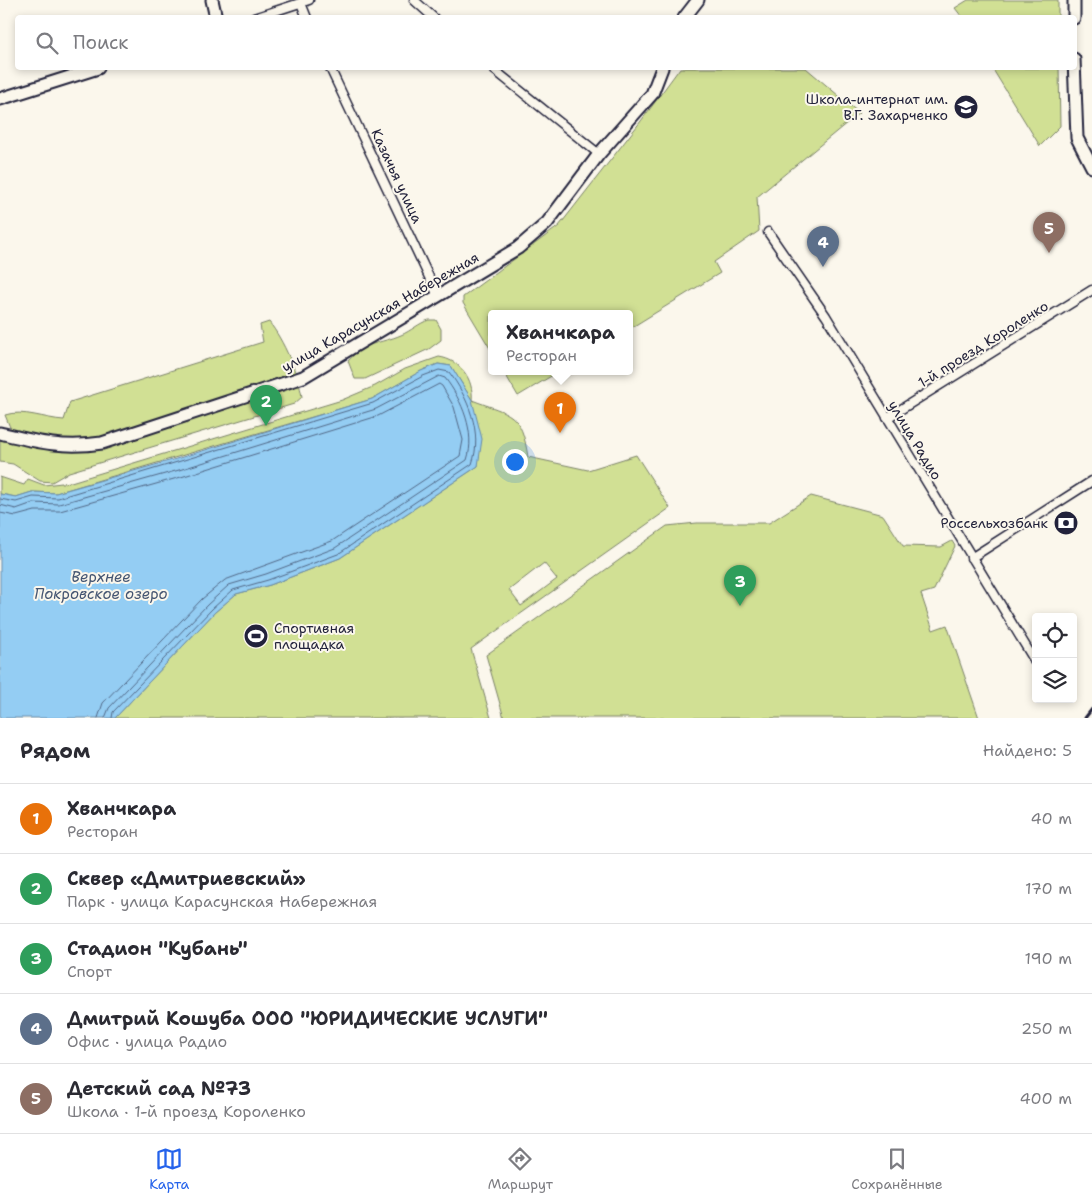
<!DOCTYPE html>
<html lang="ru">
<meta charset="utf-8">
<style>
:root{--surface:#fff;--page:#f7f7f7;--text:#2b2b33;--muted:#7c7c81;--line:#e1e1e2;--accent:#2563eb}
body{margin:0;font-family:"Shantell Sans",sans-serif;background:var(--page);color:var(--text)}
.controls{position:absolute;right:15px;bottom:15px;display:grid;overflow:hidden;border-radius:5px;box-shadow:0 2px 8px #0003}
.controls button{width:45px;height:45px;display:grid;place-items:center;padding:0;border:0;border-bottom:1px solid var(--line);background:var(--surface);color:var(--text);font:25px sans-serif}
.you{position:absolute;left:514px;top:461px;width:18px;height:18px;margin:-12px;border:4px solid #fff;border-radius:50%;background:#1a73e8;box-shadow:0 0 0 8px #1a73e833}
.badge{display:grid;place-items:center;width:32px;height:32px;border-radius:50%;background:var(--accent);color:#fff;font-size:16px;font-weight:700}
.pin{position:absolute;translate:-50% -41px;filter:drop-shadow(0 1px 2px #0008)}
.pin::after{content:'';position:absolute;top:26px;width:18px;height:15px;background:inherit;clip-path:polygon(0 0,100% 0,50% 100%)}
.popup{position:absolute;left:488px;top:310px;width:145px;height:65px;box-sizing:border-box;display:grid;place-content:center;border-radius:5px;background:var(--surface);filter:drop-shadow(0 1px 4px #0005);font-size:16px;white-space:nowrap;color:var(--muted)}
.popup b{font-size:19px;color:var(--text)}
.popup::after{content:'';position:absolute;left:50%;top:100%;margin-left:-10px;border:10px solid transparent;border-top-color:var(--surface)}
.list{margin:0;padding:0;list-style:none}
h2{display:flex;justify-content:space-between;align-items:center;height:65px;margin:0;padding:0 20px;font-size:21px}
h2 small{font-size:16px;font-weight:400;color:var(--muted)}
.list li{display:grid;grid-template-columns:32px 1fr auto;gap:15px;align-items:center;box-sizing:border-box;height:70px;padding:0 20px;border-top:1px solid var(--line)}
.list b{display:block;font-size:19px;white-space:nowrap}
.list p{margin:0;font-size:16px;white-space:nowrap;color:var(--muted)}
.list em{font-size:16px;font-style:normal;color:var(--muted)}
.icon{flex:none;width:28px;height:28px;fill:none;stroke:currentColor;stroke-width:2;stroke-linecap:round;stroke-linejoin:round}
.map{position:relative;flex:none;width:1092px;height:718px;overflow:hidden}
.search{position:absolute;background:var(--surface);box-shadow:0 2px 8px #0003;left:15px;right:15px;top:15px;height:55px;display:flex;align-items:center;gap:12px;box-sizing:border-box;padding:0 18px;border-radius:5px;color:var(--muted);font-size:19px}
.sheet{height:415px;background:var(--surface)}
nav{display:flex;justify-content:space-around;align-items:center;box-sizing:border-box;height:70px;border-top:1px solid var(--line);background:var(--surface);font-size:14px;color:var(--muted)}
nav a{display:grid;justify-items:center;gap:2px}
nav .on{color:var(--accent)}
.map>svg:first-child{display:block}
.green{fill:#d1e094;stroke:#7a8168;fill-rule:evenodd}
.water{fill:#94cdf3;stroke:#6689a9}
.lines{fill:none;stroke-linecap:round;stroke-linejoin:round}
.shore{stroke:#506685;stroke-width:1}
.street-casing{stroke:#22223b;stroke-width:11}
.secondary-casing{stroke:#22223b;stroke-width:15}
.street{stroke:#fbf7ec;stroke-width:8}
.secondary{stroke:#fbf7ec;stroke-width:11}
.rail{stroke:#22223b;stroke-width:3}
.labels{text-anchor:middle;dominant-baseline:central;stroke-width:4;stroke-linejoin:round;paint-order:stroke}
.poi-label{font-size:14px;fill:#22223b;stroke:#fbf7ec;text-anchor:end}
.street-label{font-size:14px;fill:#22223b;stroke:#fbf7ec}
.water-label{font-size:15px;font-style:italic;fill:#445572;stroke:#fbf7ec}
</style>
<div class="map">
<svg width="1092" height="718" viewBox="0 0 1092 718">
<rect width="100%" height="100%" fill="#fbf7ec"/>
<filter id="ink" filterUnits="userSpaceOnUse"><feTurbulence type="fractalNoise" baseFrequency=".02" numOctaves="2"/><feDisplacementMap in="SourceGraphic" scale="10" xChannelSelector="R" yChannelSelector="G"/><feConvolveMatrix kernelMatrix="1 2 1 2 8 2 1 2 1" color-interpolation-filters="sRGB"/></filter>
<g filter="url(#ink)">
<g class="green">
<polygon points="968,0 1058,0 1058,17 962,17 955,8"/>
<polygon points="680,68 806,68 859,113 757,197 759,231 714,262 720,273 629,329 629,314 491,314 491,350 463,303 463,297 559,226 641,121"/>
<polygon points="992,68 1059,68 1060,126 1040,146"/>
<path d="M 429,320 L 436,320 L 441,329 L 441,340 L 429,349 L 365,379 L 355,379 L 348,361 C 365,341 380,344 401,335 C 411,331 419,323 429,320 Z"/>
<path d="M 269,322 C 283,339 299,376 302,397 L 294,404 L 69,472 L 52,482 L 40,481 L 13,464 L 0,462 L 0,440 L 16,442 L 5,415 C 23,409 45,419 64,420 L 70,402 L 263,342 L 260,325 Z"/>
<path d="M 439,357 C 460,360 474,379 472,400 C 511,415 521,411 528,457 L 588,470 L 636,455 L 670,508 L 471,649 L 491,718 L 115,718 L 215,612 L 236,594 L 270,585 L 340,558 L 478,466 L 472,400 L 451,366 L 438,364 L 421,371 L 372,399 L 329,412 L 56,493 L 32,492 L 16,497 L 0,494 L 0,477 L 24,485 L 28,479 L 44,485 L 71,482 L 342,400 L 375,386 L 405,369 ZM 544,563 L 557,579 L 521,606 L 509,590 Z"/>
<polygon points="504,372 558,372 518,396"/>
<polygon points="811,496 883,515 903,546 941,547 952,541 955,546 934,590 921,594 933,630 947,625 979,718 504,718 486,655 667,526 697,523 769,523"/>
</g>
<polygon class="water" points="438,364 451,366 472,400 482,439 478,466 340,558 270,585 236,594 215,612 115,718 0,718 0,494 16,497 32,492 56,493 176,459 372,399 421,371"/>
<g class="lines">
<g class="shore">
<path d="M 0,499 L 16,502 L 33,497 L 58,498 L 373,403 L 423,376 L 439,370 L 449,372 C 468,397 483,433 472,464 L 338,554 L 268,580 L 233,590 L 212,609 L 113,712 L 112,718"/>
<path d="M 0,505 L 16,509 L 33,503 L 59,504 L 179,470 L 376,409 L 439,376 L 445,378 C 462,400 476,433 467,460 L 335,548 L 266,574 L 229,585 L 207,605 L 109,708 L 105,718"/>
<polyline points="0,513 16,516 35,511 60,511 181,477 378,416 439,384 442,386 454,407 463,440 460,456 332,541 225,580 202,599 103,703 98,718"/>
</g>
<defs>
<g id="street">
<polyline points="414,0 434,18"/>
<polyline points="301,3 307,18"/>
<polyline points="254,18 309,0"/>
<polyline points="330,68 438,296"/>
<polyline points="492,68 599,154"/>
<polyline points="768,232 826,316 1036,663"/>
<polyline points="887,418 1092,290"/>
<polyline points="971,558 1092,481"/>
</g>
<g id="secondary">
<polyline points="212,0 216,18"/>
<polyline points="1074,0 1074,18"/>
<polyline points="684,18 698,0"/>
<polyline points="1074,59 1077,138 1092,167"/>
<polyline points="0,99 98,68"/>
<path d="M 0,433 C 37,442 63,449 102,443 L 303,377 L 518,248 L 547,223 L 599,154 L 652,94 L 662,68"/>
</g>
</defs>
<use href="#street" class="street-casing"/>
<use href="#secondary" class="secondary-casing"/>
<use href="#street" class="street"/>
<use href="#secondary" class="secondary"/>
<polyline class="rail" points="1085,718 1092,709"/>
</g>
</g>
<defs>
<symbol id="school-disc" viewBox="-11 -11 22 22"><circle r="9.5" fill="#22223b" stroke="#fbf7ec"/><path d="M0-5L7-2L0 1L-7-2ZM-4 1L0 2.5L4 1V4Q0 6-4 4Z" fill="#fff"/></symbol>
<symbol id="bank-disc" viewBox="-11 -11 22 22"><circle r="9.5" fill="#22223b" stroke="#fbf7ec"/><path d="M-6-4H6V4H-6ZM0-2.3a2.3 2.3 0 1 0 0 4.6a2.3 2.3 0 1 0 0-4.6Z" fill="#fff"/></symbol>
<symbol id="stadium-disc" viewBox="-11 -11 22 22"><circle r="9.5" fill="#22223b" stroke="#fbf7ec"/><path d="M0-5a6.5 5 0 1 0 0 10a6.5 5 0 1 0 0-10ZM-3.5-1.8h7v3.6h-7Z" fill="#fff"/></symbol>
</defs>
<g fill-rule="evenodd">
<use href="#school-disc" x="952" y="93" width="28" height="28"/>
<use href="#bank-disc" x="1052" y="509" width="28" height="28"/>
<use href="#stadium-disc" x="242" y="622" width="28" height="28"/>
</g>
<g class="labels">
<g class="poi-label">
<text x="948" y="99">Школа-интернат им.<tspan x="948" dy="16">В.Г. Захарченко</tspan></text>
<text x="1048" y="523">Россельхозбанк</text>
<text x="274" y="628" text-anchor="start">Спортивная<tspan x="274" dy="16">площадка</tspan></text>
</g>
<g class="street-label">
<text transform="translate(397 176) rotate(65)">Казачья улица</text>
<text transform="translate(380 312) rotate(-30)">улица Карасунская Набережная</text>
<text transform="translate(983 344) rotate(-32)">1-й проезд Короленко</text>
<text transform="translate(915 440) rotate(59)">улица Радио</text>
</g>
<g class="water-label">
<text x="101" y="577">Верхнее<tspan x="101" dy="17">Покровское озеро</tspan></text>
</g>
</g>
</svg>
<div class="controls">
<button><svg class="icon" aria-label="locate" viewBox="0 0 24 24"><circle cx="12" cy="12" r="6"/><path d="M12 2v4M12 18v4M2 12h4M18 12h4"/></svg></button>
<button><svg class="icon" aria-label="layers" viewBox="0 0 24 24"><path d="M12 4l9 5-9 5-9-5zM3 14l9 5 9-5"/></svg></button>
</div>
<div class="you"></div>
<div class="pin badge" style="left:560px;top:433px;background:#e8710a">1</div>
<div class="popup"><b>Хванчкара</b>Ресторан</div>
<div class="pin badge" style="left:266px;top:426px;background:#2e9e5b">2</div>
<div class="pin badge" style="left:740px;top:606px;background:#2e9e5b">3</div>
<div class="pin badge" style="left:823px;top:267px;background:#5c6f8a">4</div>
<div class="pin badge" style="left:1049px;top:253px;background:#8d6e63">5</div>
<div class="search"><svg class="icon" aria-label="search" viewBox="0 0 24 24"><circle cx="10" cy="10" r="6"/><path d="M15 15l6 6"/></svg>Поиск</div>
</div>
<section class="sheet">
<h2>Рядом<small>Найдено: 5</small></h2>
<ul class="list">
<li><span class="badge" style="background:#e8710a">1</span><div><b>Хванчкара</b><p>Ресторан</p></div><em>40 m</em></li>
<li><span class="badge" style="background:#2e9e5b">2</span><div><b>Сквер «Дмитриевский»</b><p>Парк · улица Карасунская Набережная</p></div><em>170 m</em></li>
<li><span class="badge" style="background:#2e9e5b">3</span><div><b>Стадион &quot;Кубань&quot;</b><p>Спорт</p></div><em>190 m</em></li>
<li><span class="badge" style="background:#5c6f8a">4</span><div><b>Дмитрий Кошуба ООО &quot;ЮРИДИЧЕСКИЕ УСЛУГИ&quot;</b><p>Офис · улица Радио</p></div><em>250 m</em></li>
<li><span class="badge" style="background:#8d6e63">5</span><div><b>Детский сад №73</b><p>Школа · 1-й проезд Короленко</p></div><em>400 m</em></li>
</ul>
</section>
<nav>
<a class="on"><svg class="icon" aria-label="map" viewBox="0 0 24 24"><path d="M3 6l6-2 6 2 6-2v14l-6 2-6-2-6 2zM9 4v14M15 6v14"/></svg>Карта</a>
<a><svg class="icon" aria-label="directions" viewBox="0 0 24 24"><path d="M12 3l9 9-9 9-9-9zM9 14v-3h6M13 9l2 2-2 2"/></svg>Маршрут</a>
<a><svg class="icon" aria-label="saved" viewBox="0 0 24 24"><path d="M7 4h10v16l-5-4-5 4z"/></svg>Сохранённые</a>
</nav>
